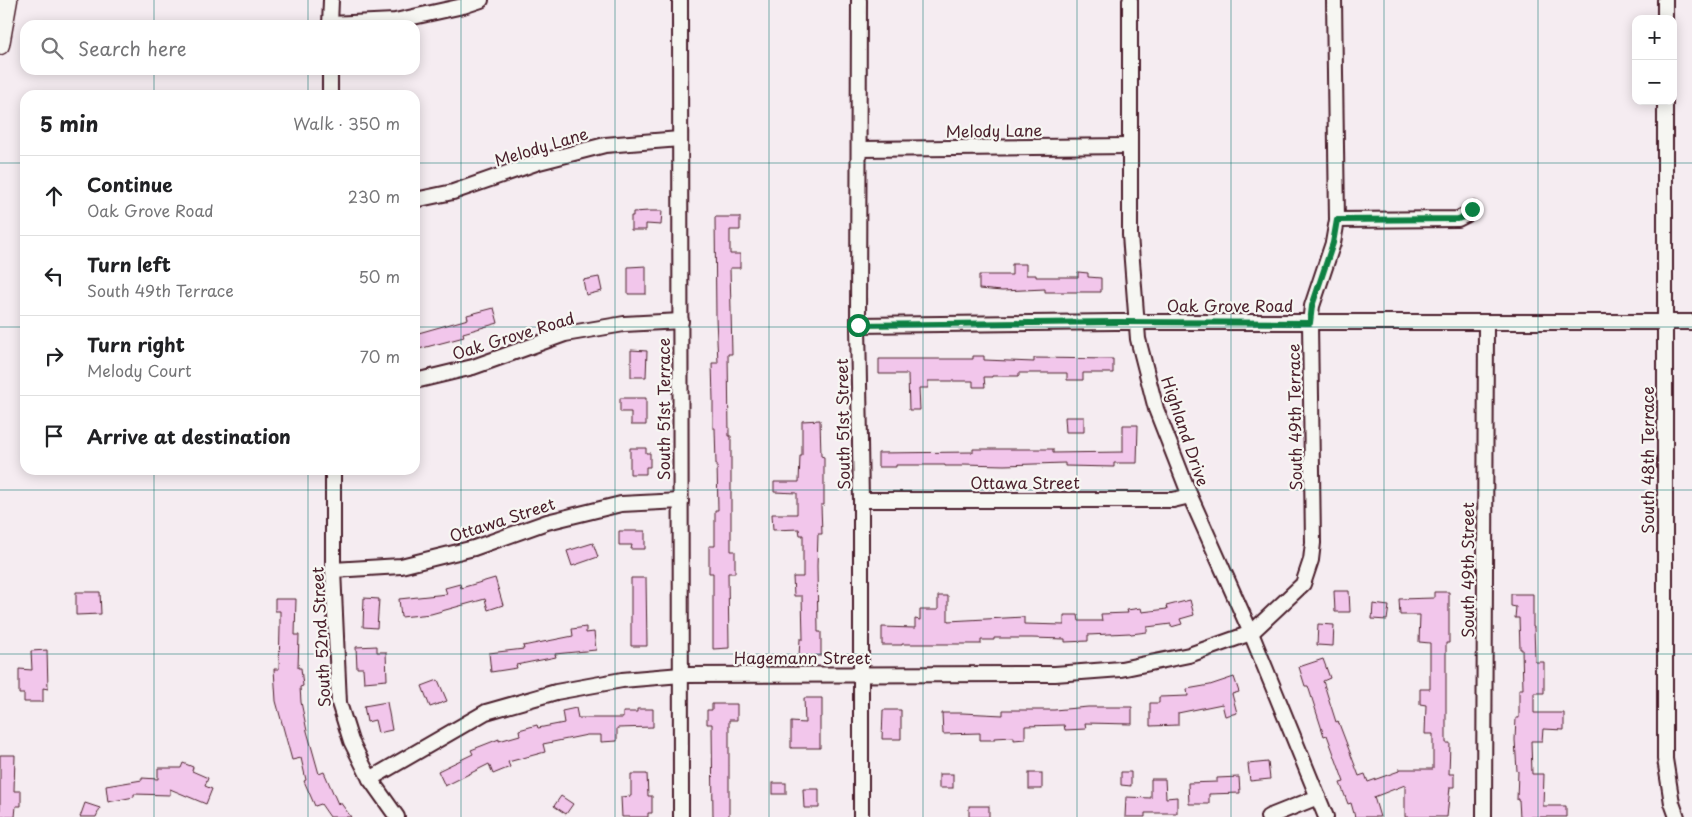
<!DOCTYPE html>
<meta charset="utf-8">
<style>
:root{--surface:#fff;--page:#f2f2f2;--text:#202124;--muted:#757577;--line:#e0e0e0}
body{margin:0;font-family:"Playpen Sans",sans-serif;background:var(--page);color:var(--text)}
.controls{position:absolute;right:15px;top:15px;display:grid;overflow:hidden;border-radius:10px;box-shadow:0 2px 12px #0003}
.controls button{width:45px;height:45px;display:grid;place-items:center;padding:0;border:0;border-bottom:1px solid var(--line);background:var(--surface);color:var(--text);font:25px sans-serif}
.stop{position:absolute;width:15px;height:15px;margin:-11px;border:4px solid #0b8043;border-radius:50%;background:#fff}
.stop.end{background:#0b8043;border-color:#fff;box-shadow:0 1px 5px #0008}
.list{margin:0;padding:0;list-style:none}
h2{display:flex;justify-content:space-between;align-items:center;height:65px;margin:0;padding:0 20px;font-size:21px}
h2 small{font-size:16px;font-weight:400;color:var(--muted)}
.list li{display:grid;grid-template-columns:32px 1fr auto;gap:15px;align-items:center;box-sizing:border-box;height:80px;padding:0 20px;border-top:1px solid var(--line)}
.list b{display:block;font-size:19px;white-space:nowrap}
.list p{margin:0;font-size:16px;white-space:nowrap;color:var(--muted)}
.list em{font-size:16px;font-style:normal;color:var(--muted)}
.icon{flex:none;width:28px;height:28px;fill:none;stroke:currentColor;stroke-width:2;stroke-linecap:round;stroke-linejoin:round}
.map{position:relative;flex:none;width:1692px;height:817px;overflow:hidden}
.search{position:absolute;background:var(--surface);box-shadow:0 2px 12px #0003;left:20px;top:20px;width:400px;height:55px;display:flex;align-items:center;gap:12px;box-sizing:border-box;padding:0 18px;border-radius:15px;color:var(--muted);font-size:19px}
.panel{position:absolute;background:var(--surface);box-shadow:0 2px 12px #0003;left:20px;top:90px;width:400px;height:385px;border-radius:15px}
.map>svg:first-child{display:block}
.building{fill:#f2c6eb;stroke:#4a1f2b}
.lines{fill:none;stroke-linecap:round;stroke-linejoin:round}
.minor-casing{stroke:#4a1f2b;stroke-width:18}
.tertiary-casing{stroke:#4a1f2b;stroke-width:21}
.minor{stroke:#f6f6f2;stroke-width:14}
.tertiary{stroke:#f6f6f2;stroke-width:18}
.route{stroke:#0b8043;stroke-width:6}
.grid{fill:none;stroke:#0f766e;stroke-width:1;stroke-opacity:0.55}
.labels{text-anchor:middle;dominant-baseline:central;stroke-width:4.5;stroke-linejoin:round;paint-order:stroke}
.street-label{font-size:16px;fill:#4a1f2b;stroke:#f6f6f2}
</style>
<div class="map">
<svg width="1692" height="817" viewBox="0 0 1692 817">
<rect width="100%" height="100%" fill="#f5ecf1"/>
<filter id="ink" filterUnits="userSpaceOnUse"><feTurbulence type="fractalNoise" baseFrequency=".02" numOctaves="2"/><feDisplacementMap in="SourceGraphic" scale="10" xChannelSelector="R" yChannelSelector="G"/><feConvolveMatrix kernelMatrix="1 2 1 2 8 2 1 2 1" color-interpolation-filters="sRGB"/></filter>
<g filter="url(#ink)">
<g class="building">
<polygon points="649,211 662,211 661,225 646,224 646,230 631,230 631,216 633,216 633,212"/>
<polygon points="715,217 740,217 740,230 730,230 730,254 740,254 740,268 730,268 732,354 728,354 729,436 731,436 731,551 735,551 735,573 728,573 729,648 713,649 713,573 709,573 709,546 715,546 715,510 718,510 717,464 716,464 715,428 713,428 713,400 712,363 718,363 716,318"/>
<polygon points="1012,264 1026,264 1026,275 1036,275 1036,277 1078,277 1078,272 1088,273 1088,277 1101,278 1101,292 1045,292 1045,289 1002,291 979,289 979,275 1012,275"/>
<polygon points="646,266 646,294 628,294 628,267"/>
<polygon points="599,277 602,291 586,295 583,280"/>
<polygon points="494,308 498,323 463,333 464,337 415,350 415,334 468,319 467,315"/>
<polygon points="631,350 647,351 646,377 631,377"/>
<polygon points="973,356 984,356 984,360 1034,362 1034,358 1113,359 1113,373 1083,373 1083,380 1067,380 1067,373 1019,373 1019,376 992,376 992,377 984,377 985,387 973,387 973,381 928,381 928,388 919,388 920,410 909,410 908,374 879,374 879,359 973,359"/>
<polygon points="620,398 646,398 646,425 631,425 631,412 620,412"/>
<polygon points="1065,417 1084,417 1084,432 1066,432"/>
<polygon points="820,420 821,456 824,457 824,505 821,505 822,534 818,534 817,566 818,632 821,632 821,656 799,656 800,639 803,639 802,596 794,596 793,577 803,577 803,535 800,535 799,529 773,530 772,514 797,514 797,493 774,492 774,482 799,482 800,456 802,456 802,421"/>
<polygon points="1123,425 1138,425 1137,463 1114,463 1114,467 1065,466 1065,463 1004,465 963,464 963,466 945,466 945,465 896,465 896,467 878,467 878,453 973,452 973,449 1053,449 1053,453 1123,452"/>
<polygon points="630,448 646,448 646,453 650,453 650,467 646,467 646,474 630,474"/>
<polygon points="619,531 645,531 645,549 631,549 632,545 619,545"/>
<polygon points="593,543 598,557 572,566 567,551"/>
<polygon points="495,578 503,605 488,610 485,599 431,614 401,617 399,599 447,594 445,588 460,584 461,588"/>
<polygon points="631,578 646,578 647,646 631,646"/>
<polygon points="1334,591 1349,591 1350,612 1335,612"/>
<polygon points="76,592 100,592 101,614 76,615"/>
<polygon points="1434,592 1449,592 1449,643 1446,643 1446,743 1450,743 1449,774 1454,774 1454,787 1450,787 1447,817 1405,817 1405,785 1374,797 1380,817 1355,817 1351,803 1348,804 1340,783 1344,782 1327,735 1324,736 1308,686 1305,686 1299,667 1323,659 1330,678 1323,681 1336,722 1338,721 1359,776 1365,774 1368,782 1399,771 1399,769 1433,769 1433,734 1425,734 1426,705 1420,704 1420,689 1430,689 1430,643 1419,642 1420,615 1400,615 1399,599 1434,598"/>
<polygon points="1511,594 1533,594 1533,627 1534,627 1535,658 1535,662 1544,662 1544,693 1534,693 1534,713 1564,713 1564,730 1543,729 1542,741 1531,741 1532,774 1544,774 1543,806 1566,806 1566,817 1520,817 1519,800 1517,800 1518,771 1517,771 1515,740 1516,718 1519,718 1519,689 1523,689 1522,649 1520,649 1519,618 1515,618 1516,607 1511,606"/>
<polygon points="938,596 948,596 948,621 1024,617 1024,624 1064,625 1064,615 1078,615 1079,621 1102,621 1101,614 1128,613 1127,610 1141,608 1142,612 1167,609 1166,606 1190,600 1194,615 1180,619 1182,624 1171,627 1171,624 1147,627 1147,632 1131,634 1130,633 1088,635 1088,641 1065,642 1065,639 1032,638 994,638 994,640 981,640 981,644 902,644 902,645 882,645 882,627 915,628 915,619 920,620 920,610 938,610"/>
<polygon points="364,598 379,599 377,628 363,627"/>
<polygon points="275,599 296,599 295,635 299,635 298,668 301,668 303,686 300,687 301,702 307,731 319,774 324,772 338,804 340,802 351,817 330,817 321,804 315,806 304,781 306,780 301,758 292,760 276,701 274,669 279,669 280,627 280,611 275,611"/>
<polygon points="1373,604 1389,606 1387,620 1372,619"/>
<polygon points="1318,624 1334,625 1333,646 1317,645"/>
<polygon points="586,627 586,633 594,632 596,650 555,654 556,657 516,665 517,668 491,672 489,653 524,649 523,646 573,636 572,629"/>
<polygon points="377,646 377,652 386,652 387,680 364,682 363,668 357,668 356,647"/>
<polygon points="47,650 48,689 43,688 43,702 24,702 24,694 19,694 19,669 32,670 31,651"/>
<polygon points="1234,677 1239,692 1232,694 1237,713 1225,716 1222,704 1178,713 1178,725 1150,726 1150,703 1159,703 1159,697 1188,696 1187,689 1210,685"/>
<polygon points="438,680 447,701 430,707 422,686"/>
<polygon points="804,698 822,698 822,717 820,717 820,748 791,748 791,722 805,723"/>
<polygon points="387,702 392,730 378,733 375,720 367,722 364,706"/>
<polygon points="712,704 737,704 737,720 729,720 729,817 713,817 712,724 707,724 707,710 712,710"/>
<polygon points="1088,707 1132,707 1132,724 1085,723 1086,729 1065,730 1064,725 1025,726 1025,739 1014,740 1014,737 994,738 994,740 980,740 980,733 943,734 942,713 962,713 1003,715 1003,710 1054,710"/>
<polygon points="576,708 578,718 623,718 623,712 637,712 637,709 653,709 653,727 617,728 617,741 601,742 601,735 587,735 543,744 545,752 508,762 510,767 493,774 489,764 445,786 438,771 473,754 471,750 499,739 499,741 520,735 519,730 537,725 538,728 564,723 562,711"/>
<polygon points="883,710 901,710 901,739 882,739"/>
<polygon points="0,755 15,755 14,791 21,791 21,806 16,806 15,817 0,817"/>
<polygon points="1268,762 1270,779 1250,781 1248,764"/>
<polygon points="183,763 193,767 192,771 208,778 205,786 212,789 206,804 170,789 170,795 134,794 134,797 108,802 106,786 142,780 142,778 158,779 158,768 181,768"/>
<polygon points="1121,772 1131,772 1131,786 1121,785"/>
<rect x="1029" y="773" width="13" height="16"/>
<polygon points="631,774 647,774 648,796 652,796 652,813 648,813 648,817 622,817 621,797 631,796"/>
<rect x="939" y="774" width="14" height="14"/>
<polygon points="1239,777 1240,793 1209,794 1209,804 1189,804 1188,783 1217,782 1217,778"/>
<polygon points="1151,779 1165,779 1166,798 1177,797 1177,813 1145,813 1145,817 1125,817 1126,797 1151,798"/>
<rect x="773" y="783" width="13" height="11"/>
<polygon points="803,789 819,789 819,808 804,808"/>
<polygon points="561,796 573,804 566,814 554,806"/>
<polygon points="85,803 100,808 96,817 80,817"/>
<rect x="969" y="806" width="20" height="11"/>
</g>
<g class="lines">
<defs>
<g id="minor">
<polyline points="680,0 681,817"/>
<polyline points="859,0 858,325 861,500 861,817"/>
<polyline points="1130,0 1130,235 1138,339 1156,409 1190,496 1251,633 1326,817"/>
<polyline points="1665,0 1665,19"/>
<polyline points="330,24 395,21 463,6 481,0"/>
<polyline points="330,25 331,0"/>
<polyline points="330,70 330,95"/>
<polyline points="1665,101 1665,759 1672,803 1677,817"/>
<polyline points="859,149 1130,146"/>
<polyline points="415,200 453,192 539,162 605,145 680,139"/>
<polyline points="1337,220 1458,219 1466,215 1472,209"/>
<polyline points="858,325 1115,322 1692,322"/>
<polyline points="415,381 473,367 565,334 624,324 681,321"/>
<polyline points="333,470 333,570 339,703 351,741 370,779 397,817"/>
<polyline points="861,500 1173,500 1190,496"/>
<polyline points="333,570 401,566 474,548 547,522 621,504 681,501"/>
<polyline points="370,779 486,712 556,692 622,680 681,675 1055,674 1121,669 1189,655 1251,633 1303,584 1311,560 1313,543 1310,323 1312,306 1333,243 1337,220 1334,0"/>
<polyline points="1268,817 1318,797"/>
<polyline points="1484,817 1486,323"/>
</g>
<polyline id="tertiary" points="0,45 8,0"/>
</defs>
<use href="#minor" class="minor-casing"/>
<use href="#tertiary" class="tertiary-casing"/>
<use href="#minor" class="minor"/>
<use href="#tertiary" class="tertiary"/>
</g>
</g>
<g class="lines" filter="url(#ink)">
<polyline class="route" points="858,325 1115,322 1310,323 1312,306 1333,243 1337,220 1458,219 1466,216 1472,209"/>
</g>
<path class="grid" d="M 154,0 L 154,25M 308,0 L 308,25M 461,0 L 461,817M 615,0 L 615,817M 769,0 L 769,817M 923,0 L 923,817M 1077,0 L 1077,817M 1231,0 L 1231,817M 1384,0 L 1384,817M 1538,0 L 1538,817M 154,70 L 154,95M 308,70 L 308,95M 0,163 L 25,163M 415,163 L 1692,163M 0,327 L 25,327M 415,327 L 1692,327M 154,470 L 154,817M 308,470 L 308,817M 0,490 L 1692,490M 0,654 L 1692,654"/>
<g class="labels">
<g class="street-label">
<text transform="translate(994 130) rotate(-1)">Melody Lane</text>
<text transform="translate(541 146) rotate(-17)">Melody Lane</text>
<text x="1230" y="305">Oak Grove Road</text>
<text transform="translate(513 335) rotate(-17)">Oak Grove Road</text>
<text transform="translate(663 409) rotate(-90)">South 51st Terrace</text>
<text transform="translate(1294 417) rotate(-91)">South 49th Terrace</text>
<text transform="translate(842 424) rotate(-91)">South 51st Street</text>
<text transform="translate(1186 431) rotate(71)">Highland Drive</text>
<text transform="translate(1647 460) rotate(-90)">South 48th Terrace</text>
<text x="1025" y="482">Ottawa Street</text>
<text transform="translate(502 519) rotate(-18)">Ottawa Street</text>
<text transform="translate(1467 570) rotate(-90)">South 49th Street</text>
<text transform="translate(320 637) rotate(-93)">South 52nd Street</text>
<text x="802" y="657">Hagemann Street</text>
</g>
</g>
</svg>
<div class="controls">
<button>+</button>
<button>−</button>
</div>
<div class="stop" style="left:858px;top:325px"></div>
<div class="stop end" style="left:1472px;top:209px"></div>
<div class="search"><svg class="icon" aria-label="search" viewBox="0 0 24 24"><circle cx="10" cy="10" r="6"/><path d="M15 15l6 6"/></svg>Search here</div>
<section class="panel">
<h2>5 min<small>Walk · 350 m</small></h2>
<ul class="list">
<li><svg class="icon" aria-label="ahead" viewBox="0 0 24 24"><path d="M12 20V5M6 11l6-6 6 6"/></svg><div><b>Continue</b><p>Oak Grove Road</p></div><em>230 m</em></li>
<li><svg class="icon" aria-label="left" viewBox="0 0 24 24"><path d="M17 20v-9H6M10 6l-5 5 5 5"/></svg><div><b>Turn left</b><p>South 49th Terrace</p></div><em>50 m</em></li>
<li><svg class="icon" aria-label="right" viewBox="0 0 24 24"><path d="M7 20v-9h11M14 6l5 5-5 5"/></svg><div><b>Turn right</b><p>Melody Court</p></div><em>70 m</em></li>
<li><svg class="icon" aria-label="arrive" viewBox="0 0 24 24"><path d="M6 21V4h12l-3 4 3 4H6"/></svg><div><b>Arrive at destination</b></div></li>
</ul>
</section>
</div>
